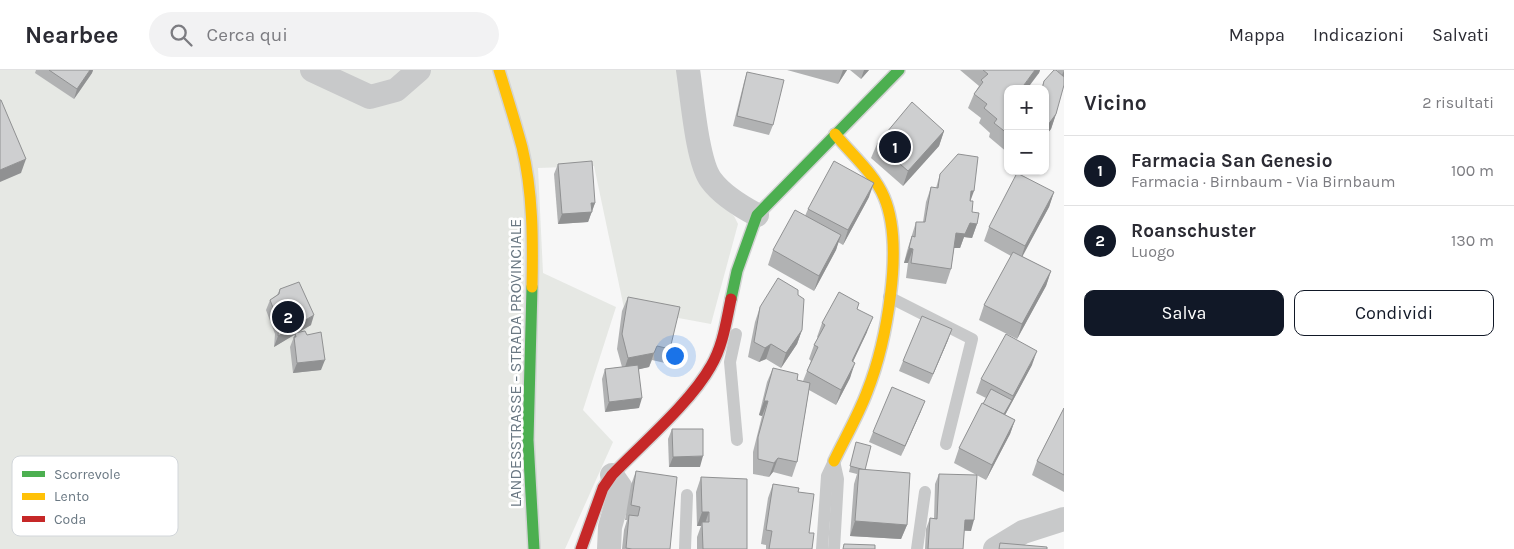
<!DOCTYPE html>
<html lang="it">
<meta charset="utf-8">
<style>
:root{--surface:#fff;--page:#f2f2f3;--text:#2b2b33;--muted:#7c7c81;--line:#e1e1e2;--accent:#111827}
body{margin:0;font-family:Karla,sans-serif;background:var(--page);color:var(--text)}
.controls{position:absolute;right:15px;top:15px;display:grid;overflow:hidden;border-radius:10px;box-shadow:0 1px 4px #0004}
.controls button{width:45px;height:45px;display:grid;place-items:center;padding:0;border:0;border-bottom:1px solid var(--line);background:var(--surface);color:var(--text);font:25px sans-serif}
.you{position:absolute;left:674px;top:285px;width:18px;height:18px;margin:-12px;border:4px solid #fff;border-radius:50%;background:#1a73e8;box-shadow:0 0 0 8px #1a73e833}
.badge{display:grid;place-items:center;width:32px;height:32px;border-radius:50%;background:var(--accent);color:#fff;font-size:16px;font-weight:700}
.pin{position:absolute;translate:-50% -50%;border:2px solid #fff;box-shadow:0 1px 5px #0006}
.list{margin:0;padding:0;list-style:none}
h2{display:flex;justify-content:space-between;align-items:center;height:65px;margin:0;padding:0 20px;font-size:21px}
h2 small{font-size:16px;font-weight:400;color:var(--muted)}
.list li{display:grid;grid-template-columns:32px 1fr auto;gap:15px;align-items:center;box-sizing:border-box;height:70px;padding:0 20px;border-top:1px solid var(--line)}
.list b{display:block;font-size:19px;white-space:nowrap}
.list p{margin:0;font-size:16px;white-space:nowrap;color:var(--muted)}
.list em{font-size:16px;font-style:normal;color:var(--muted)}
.actions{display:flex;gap:10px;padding:15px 20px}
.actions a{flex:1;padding:11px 0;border:1px solid var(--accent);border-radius:10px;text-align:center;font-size:18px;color:var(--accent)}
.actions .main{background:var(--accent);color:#fff}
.icon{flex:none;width:28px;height:28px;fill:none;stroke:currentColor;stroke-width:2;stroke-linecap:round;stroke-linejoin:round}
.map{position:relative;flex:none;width:1064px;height:479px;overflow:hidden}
header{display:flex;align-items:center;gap:30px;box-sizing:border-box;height:70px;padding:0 25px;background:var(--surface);border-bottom:1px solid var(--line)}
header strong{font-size:24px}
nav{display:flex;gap:28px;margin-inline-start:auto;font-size:18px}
.search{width:350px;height:45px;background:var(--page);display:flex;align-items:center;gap:12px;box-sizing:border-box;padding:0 18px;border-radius:28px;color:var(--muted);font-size:19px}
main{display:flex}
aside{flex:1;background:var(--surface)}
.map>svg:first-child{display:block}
.green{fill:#e6e8e4}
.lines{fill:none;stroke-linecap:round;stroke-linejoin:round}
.fast-casing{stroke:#d3d4d4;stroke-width:14}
.slow-casing{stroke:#d3d4d4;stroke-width:14}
.jam-casing{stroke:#d3d4d4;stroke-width:14}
.lane{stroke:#c8c9ca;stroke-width:12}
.street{stroke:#c8c9ca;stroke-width:24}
.fast{stroke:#4caf50;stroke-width:11}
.slow{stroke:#ffc107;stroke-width:11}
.jam{stroke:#c62828;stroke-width:11}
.wall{fill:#b1b2b3}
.shaded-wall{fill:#909192}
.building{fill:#cecfd0;stroke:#909192}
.labels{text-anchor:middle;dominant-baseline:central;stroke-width:5;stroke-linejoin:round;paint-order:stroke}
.street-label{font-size:16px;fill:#6a7883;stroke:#fff}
.key{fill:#fff;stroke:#d2d6da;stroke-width:1}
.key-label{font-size:14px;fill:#6a7883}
</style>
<header>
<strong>Nearbee</strong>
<div class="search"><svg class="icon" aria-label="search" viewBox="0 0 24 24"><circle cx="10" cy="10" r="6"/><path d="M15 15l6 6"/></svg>Cerca qui</div>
<nav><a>Mappa</a><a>Indicazioni</a><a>Salvati</a></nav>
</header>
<main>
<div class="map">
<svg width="1064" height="479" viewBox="0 0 1064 479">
<rect width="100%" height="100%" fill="#f7f7f7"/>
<polygon class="green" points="0,0 681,0 705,119 734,146 738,154 711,254 624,238 594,96 538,98 543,203 616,237 583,340 613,372 565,479 0,479"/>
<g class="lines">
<defs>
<g id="fast">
<polyline points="532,217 528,370 534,479"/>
<polyline points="731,229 737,201 757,145 899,0"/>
</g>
<g id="slow">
<path d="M 499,0 C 507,26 515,51 522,77 C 533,122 533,171 532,217"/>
<path d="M 834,391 C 845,368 858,346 867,322 C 886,274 905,176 884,127 C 874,103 851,84 835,64"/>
</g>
<path id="jam" d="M 581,479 L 603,418 L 612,405 C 642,374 691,332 711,296 C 723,276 726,252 731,229"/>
</defs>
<use href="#fast" class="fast-casing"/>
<use href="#slow" class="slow-casing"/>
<use href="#jam" class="jam-casing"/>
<g class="lane">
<polyline points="889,227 972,269 946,374"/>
<polyline points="736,264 730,292 737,370"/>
<polyline points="834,391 838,409 834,479"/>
<polyline points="685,479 687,425"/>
<polyline points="822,479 827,406 834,391"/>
<polyline points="917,479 925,422"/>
</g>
<g class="street">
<polyline points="312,0 370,27 396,20 419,0"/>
<path d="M 688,0 C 692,25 697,92 711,110 C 722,125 740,136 757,145"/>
<polyline points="609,479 610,457 621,418 612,405"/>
<polyline points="995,479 1023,462 1064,449"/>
</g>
<use href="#fast" class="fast"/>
<use href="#slow" class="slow"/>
<use href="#jam" class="jam"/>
</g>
<g class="wall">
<polygon points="36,0 93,0 92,3 74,29 35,3"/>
<polygon points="787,0 847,0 838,14"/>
<polygon points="850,0 869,0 861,9"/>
<polygon points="960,0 1040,0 1039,3 1008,19 1008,83 989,67 990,63 979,53 981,48 968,38 974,24 979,16"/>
<polygon points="1057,0 1064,0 1063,6 1056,44 1051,59 1045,66 1045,19 1041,19 1044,11 1058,2"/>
<polygon points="747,2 773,55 769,65 733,56 744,12"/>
<polygon points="944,61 939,76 903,116 871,88 877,74"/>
<polygon points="558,94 595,133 588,152 558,154 554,104"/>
<polygon points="940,104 970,131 972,142 977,154 972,168 964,167 960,178 954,178 951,199 946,214 906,208 908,193 904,193 907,181 916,152 923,152 926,132 931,117 936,118"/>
<polygon points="1054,122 1049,137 1022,186 1051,201 1046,216 1017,269 979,250 984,235 1011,186 984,171 989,157"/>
<polygon points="869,127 843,175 838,172 836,180 814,221 768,195 773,180 805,146 808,139"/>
<polygon points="280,219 311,255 297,263 321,300 293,303 290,277 295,264 274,277 275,264 266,240 270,230 277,225"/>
<polygon points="628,227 670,279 665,293 652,290 649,297 639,299 639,338 605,342 602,309 605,299 622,297 617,279 622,241"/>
<polygon points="760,237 802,260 797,274 781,298 766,289 759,292 748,287 755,252"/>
<polygon points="857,239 867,262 853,292 850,308 836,335 809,320 797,392 792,407 773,402 769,407 753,404 753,382 762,346 759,345 767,312 773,298 797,310 803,311 811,291 809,289 814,275 818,268 817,267 822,253"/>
<polygon points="948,270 929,314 899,301 903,291"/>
<polygon points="1032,295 1005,345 1015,350 1010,364 986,410 954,393 959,378 986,328 976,323 981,309"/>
<polygon points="1064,338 1064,422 1032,405 1037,391"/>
<polygon points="921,341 901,386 869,372 873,362"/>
<polygon points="672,359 700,397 669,397 668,369"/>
<polygon points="856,372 865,400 907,455 901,469 850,466 854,414 857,404 849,402"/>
<polygon points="636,401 670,479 622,479 624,460 627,450 625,450 631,415"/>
<polygon points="939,404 971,461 964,461 963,479 925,479 926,459 930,448 934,449 935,414"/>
<polygon points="701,407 747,479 697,479 697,467 701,456 697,456 696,422"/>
<polygon points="773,414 798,422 809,463 812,479 766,479 766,475 761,474 768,428"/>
</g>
<g class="shaded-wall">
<polygon points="90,0 93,0 92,3 74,29 77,19"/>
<polygon points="843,0 847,0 838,14"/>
<polygon points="864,0 869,0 861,9"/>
<polygon points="1035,0 1040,0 1039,3 1027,19 1021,19"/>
<polygon points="1064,0 1064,6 1061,8"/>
<polygon points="1056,44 1051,59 1045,66 1045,59"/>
<polygon points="944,61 939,76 903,116 908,101"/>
<polygon points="26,89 21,103 0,112 0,100"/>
<polygon points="874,113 869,127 843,175 848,160"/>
<polygon points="971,121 974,121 969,135"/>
<polygon points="1054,122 1049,137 1020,191 1025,176"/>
<polygon points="591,133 595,133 588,152 558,154 562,144"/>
<polygon points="970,153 977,154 972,168 964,167 960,178 951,178 956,163"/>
<polygon points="841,165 836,180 814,221 819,206"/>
<polygon points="909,178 913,179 908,193 904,193"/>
<polygon points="1051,201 1046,216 1017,269 1022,254"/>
<polygon points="314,245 311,255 274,277 278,266"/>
<polygon points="873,247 867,262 846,306 852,291"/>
<polygon points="952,259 948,270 929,314 933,304"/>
<polygon points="802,260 797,274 781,298 786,283"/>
<polygon points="771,274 766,289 759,292 765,278"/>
<polygon points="1037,281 1032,295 998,358 1002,348"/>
<polygon points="654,283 649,297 623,303 628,288"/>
<polygon points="325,290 321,300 293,303 297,293"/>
<polygon points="855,293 850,308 836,335 841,320"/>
<polygon points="642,328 639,338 605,342 609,332"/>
<polygon points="764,331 768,331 762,346 759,345"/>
<polygon points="925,331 921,341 901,386 905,376"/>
<polygon points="1015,350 1010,364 986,410 992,395"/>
<polygon points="703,386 700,397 669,397 673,387"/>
<polygon points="778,388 773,402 769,407 774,393"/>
<polygon points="702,442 709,442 704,456 702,452 701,456 697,456"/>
<polygon points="965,450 974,450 971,461 961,460"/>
<polygon points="855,451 907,455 901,469 850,466"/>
</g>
<g class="building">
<polygon points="49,0 90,0 77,19"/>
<polygon points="983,0 1035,0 1021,19 1008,19 1008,64 994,53 997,49 984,38 987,34 974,24 983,12 981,10 988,4"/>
<polygon points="1054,0 1056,0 1064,7 1064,15 1056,44 1045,59 1045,19 1042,19 1044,11"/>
<polygon points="747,2 784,10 773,55 737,46"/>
<polygon points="0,30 1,30 26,89 0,100"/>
<polygon points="912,32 944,61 908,101 877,74"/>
<polygon points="958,84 978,87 974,121 971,121 970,131 973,131 972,142 979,143 977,154 970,153 965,164 956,163 951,199 911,193 913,179 909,178 912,166 915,167 916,152 925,152 931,117 938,118 940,104"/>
<polygon points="592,91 595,133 591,133 592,142 562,144 558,94"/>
<polygon points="834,91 874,113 848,160 808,139"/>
<polygon points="1017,103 1054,122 1025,176 989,157"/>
<polygon points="795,140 841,165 819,206 773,180"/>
<polygon points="1013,182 1051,201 1022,254 984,235"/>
<polygon points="778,208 798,220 798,225 804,229 802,260 786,283 771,274 765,278 754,272 760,237"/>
<polygon points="299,212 314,245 278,266 279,253 270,230 279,224 280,219"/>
<polygon points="839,222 859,233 857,239 873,247 852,291 855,293 841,320 807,301 818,277 814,275 825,255 822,253"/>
<polygon points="628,227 680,237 670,279 657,276 654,283 628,288 622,264"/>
<polygon points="922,246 952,259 933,304 903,291"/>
<polygon points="305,261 307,265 321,262 325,290 297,293 294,267 296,267 295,263"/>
<polygon points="1006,264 1037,281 1013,326 981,309"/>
<polygon points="638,295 642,328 609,332 605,299"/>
<polygon points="773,298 798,304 797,310 810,313 797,392 778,388 774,393 758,389 758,367 768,331 764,331"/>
<polygon points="892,317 925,331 905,376 873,362"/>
<polygon points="991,319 1012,330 1004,344 983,334"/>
<polygon points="982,333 1015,350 992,395 959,378"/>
<polygon points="1064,338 1064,405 1037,391"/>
<polygon points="672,359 703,359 703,386 673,387"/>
<polygon points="856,372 871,376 865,400 850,396"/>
<polygon points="859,399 910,403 907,455 855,451"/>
<polygon points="636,401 677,407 670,479 632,479 626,478 629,445 638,446 640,437 631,435"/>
<polygon points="939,404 977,405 974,450 965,450 963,479 928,479 930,448 937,449"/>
<polygon points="701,407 747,409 747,479 703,479 702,452 709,452 709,442 702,442"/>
<polygon points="773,414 799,418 798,422 814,424 809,463 814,463 812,479 769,479 772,461 766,460"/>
<polygon points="1000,473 1047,477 1047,479 999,479"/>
<polygon points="844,474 875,475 875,479 843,479"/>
</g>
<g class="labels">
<g class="street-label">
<text transform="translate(515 293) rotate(-90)">LANDESSTRASSE - STRADA PROVINCIALE</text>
</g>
</g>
<rect x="12" y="386" width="166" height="80" rx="8" class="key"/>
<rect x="22" y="401" width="23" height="6" fill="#4caf50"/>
<rect x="22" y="423" width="23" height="7" fill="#ffc107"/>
<rect x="22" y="446" width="23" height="6" fill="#c62828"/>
<g class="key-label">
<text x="54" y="409">Scorrevole</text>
<text x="54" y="431">Lento</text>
<text x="54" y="454">Coda</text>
</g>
</svg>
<div class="controls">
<button>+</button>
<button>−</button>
</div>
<div class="you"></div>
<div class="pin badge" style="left:895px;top:77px">1</div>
<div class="pin badge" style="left:288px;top:247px">2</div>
</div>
<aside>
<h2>Vicino<small>2 risultati</small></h2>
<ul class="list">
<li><span class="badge">1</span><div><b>Farmacia San Genesio</b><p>Farmacia · Birnbaum - Via Birnbaum</p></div><em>100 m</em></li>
<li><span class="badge">2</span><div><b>Roanschuster</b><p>Luogo</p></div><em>130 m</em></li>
</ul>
<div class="actions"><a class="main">Salva</a><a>Condividi</a></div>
</aside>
</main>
